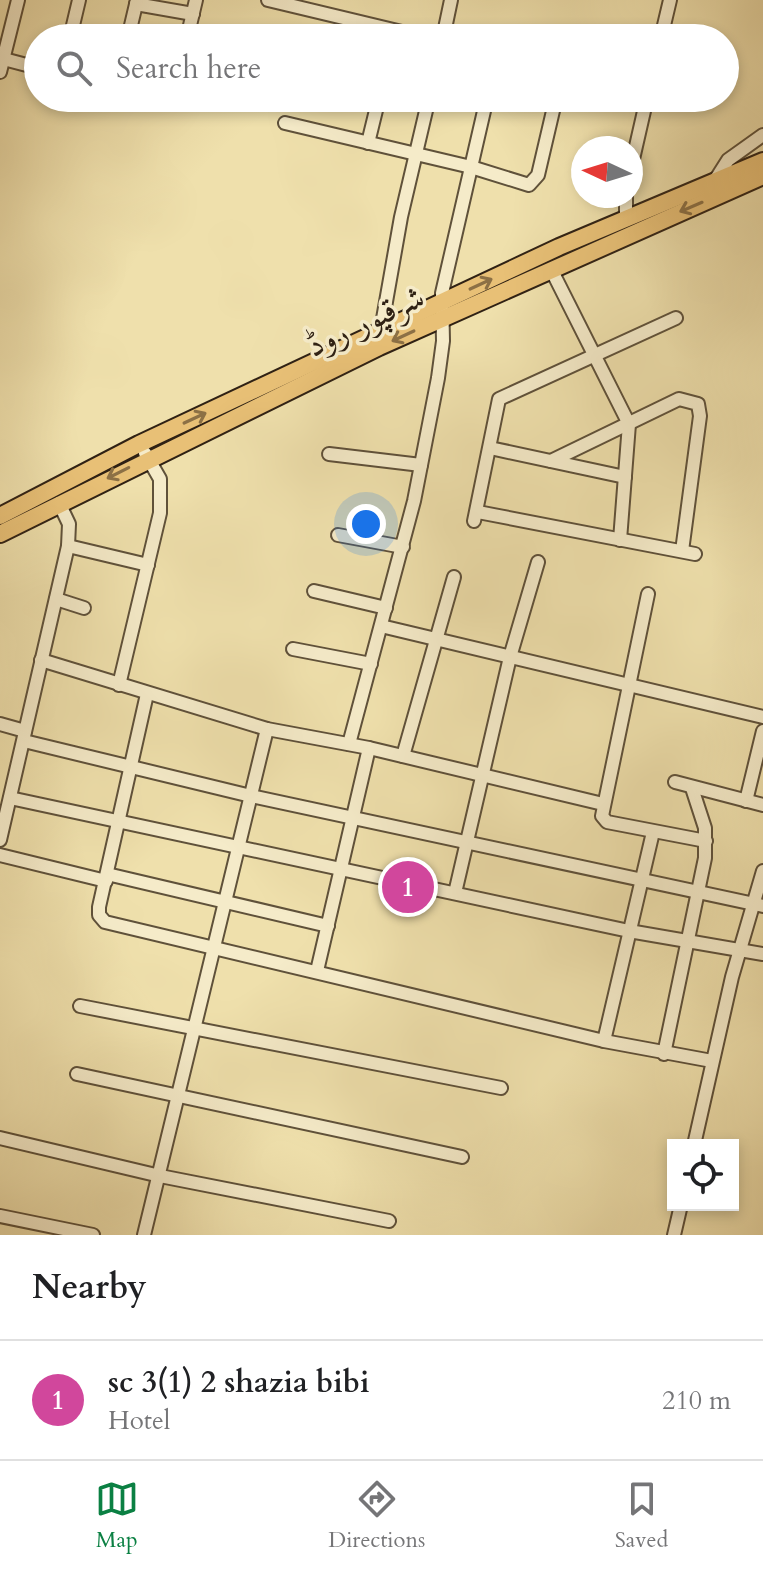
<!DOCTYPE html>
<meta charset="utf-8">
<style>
:root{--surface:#fff;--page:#f6f6f6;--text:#202124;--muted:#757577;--line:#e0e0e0;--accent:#0b8043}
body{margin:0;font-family:Cardo,Amiri,serif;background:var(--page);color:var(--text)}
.controls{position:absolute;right:24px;bottom:24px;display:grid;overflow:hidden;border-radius:0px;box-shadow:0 4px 12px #0003}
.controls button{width:72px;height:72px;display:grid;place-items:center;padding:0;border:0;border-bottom:2px solid var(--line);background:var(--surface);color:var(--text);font:40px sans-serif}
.compass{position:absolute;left:571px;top:136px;width:72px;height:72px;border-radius:50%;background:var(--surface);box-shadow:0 4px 12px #0003;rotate:274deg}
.you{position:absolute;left:366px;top:524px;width:28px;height:28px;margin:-20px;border:6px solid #fff;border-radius:50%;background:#1a73e8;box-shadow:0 0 0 12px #1a73e833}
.badge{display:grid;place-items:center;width:52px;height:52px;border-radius:50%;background:var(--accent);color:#fff;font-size:26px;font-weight:700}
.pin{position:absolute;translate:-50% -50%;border:4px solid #fff;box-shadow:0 2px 8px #0006}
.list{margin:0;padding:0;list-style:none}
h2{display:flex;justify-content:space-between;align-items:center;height:104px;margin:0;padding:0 32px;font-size:34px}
h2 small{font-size:26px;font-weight:400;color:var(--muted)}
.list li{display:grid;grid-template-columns:52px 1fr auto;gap:24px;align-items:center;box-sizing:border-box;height:120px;padding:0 32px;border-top:2px solid var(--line)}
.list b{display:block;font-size:30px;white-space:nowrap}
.list p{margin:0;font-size:26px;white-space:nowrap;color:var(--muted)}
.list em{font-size:26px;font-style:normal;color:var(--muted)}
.icon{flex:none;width:44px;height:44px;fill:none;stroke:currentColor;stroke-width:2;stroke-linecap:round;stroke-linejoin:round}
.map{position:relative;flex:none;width:763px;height:1235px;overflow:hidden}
.search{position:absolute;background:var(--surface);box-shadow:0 4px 12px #0003;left:24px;right:24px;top:24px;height:88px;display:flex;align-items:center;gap:20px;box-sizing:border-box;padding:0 28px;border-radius:44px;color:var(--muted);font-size:30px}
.sheet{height:224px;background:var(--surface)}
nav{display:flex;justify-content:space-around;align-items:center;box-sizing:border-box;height:112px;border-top:2px solid var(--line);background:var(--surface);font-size:22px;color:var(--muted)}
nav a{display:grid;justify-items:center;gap:4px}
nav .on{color:var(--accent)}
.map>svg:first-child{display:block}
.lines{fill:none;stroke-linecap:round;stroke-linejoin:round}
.minor-casing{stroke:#5f513a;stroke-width:16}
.major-casing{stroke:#2f2114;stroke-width:20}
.minor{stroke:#f5ebc9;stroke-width:12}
.major{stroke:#e8c076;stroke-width:16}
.oneway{stroke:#8c7045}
.labels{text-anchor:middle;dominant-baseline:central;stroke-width:7;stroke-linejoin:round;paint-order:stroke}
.street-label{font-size:34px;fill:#2f2114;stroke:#f5ebc9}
</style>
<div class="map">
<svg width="763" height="1235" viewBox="0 0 763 1235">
<rect width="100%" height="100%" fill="#efe0ac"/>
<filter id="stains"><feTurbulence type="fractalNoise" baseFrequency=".0025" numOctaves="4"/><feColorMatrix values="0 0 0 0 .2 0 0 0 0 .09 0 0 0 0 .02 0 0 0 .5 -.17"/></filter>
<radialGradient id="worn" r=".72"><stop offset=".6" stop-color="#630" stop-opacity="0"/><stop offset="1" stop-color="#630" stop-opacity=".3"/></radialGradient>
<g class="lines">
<defs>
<g id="minor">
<polyline points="268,0 427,38"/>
<polyline points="136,4 193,14"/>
<polyline points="70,38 79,0"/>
<polyline points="128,38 137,0"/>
<polyline points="187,38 196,0"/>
<polyline points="443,38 451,0"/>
<polyline points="661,38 670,0"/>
<polyline points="0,58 38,68"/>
<polyline points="0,72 18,0"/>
<polyline points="157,98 171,98"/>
<polyline points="285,123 471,167 529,185 538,175 556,98"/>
<polyline points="368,143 379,98"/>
<polyline points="631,168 647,98"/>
<polyline points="714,182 728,160 763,135"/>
<polyline points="626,196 626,218"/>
<polyline points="552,271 629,424 620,540"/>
<polyline points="381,330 401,217 429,98"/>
<polyline points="490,448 625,477"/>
<polyline points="329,454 421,465"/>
<polyline points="551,461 679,399 698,404 700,416 682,551"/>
<polyline points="478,512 695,554"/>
<polyline points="474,521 499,399 676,318"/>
<polyline points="338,535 403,547"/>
<polyline points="68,546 148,565"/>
<polyline points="314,591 386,608"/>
<polyline points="648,594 602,816 607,822 706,841"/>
<polyline points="56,599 84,608"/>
<polyline points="381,626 763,717"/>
<polyline points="293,649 371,664"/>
<polyline points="41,660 267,729 369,748 603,804"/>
<polyline points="119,685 160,513 160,479 145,453"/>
<polyline points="147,694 99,907 99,915 105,922 604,1041 712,1061"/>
<polyline points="0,724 25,731"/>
<polyline points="24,741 251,796 763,906"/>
<polyline points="349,744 414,501 438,378 443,341 442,293 487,98"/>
<polyline points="403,756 454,577"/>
<polyline points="675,782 763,805"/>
<polyline points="10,798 629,931 763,954"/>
<polyline points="746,801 763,731"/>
<polyline points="0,840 68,546 69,524 59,503"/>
<polyline points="0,855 106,881"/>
<polyline points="107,874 328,926"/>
<polyline points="455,893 510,657 538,562"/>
<polyline points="317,971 369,748"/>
<polyline points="80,1006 501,1088"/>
<polyline points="604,1041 653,832"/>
<polyline points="664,1054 705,858 705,828 692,788"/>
<polyline points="77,1074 462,1157"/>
<polyline points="0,1138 160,1176 389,1221"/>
<polyline points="694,1145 732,977 763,871"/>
<polyline points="0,1216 93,1235"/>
<polyline points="144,1235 267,729"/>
<polyline points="674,1235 681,1205"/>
</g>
<g id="major">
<polyline points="0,516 139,444 559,247 763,161"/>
<polyline points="0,534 379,347 763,176"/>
</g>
</defs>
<use href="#minor" class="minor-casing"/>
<use href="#major" class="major-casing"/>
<use href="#minor" class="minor"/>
<use href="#major" class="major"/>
</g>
<defs><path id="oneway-shaft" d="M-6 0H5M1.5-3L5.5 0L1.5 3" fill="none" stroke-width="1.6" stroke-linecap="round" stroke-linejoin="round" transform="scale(2)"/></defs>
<g class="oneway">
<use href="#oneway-shaft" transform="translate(691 207) rotate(157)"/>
<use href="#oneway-shaft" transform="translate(481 284) rotate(-25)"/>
<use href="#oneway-shaft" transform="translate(403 336) rotate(155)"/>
<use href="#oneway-shaft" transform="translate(195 418) rotate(-25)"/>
<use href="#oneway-shaft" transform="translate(118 473) rotate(153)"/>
</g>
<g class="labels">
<g class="street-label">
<text transform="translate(365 321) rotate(-25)">شرقپور روڈ</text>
</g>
</g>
<rect width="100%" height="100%" filter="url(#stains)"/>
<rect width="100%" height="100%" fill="url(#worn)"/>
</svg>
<div class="controls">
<button><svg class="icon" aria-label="locate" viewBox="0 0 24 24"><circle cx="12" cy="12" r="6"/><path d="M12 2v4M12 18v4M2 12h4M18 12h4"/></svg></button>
</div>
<svg class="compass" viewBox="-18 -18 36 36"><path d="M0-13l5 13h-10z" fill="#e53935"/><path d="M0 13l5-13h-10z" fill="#757577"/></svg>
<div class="you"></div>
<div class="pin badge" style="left:408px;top:887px;background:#d1479c">1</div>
<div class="search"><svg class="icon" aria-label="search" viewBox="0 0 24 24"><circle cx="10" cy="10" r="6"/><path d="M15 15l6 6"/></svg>Search here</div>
</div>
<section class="sheet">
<h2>Nearby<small></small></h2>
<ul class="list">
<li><span class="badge" style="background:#d1479c">1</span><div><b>sc 3(1) 2 shazia bibi</b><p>Hotel</p></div><em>210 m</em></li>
</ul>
</section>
<nav>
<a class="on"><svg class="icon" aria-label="map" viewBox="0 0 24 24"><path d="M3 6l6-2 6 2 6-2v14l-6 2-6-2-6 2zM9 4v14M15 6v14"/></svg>Map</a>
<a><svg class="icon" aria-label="directions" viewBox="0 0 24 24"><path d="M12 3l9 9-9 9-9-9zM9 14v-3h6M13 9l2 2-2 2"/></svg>Directions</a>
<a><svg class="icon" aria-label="saved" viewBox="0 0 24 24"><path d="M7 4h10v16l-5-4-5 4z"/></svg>Saved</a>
</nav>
